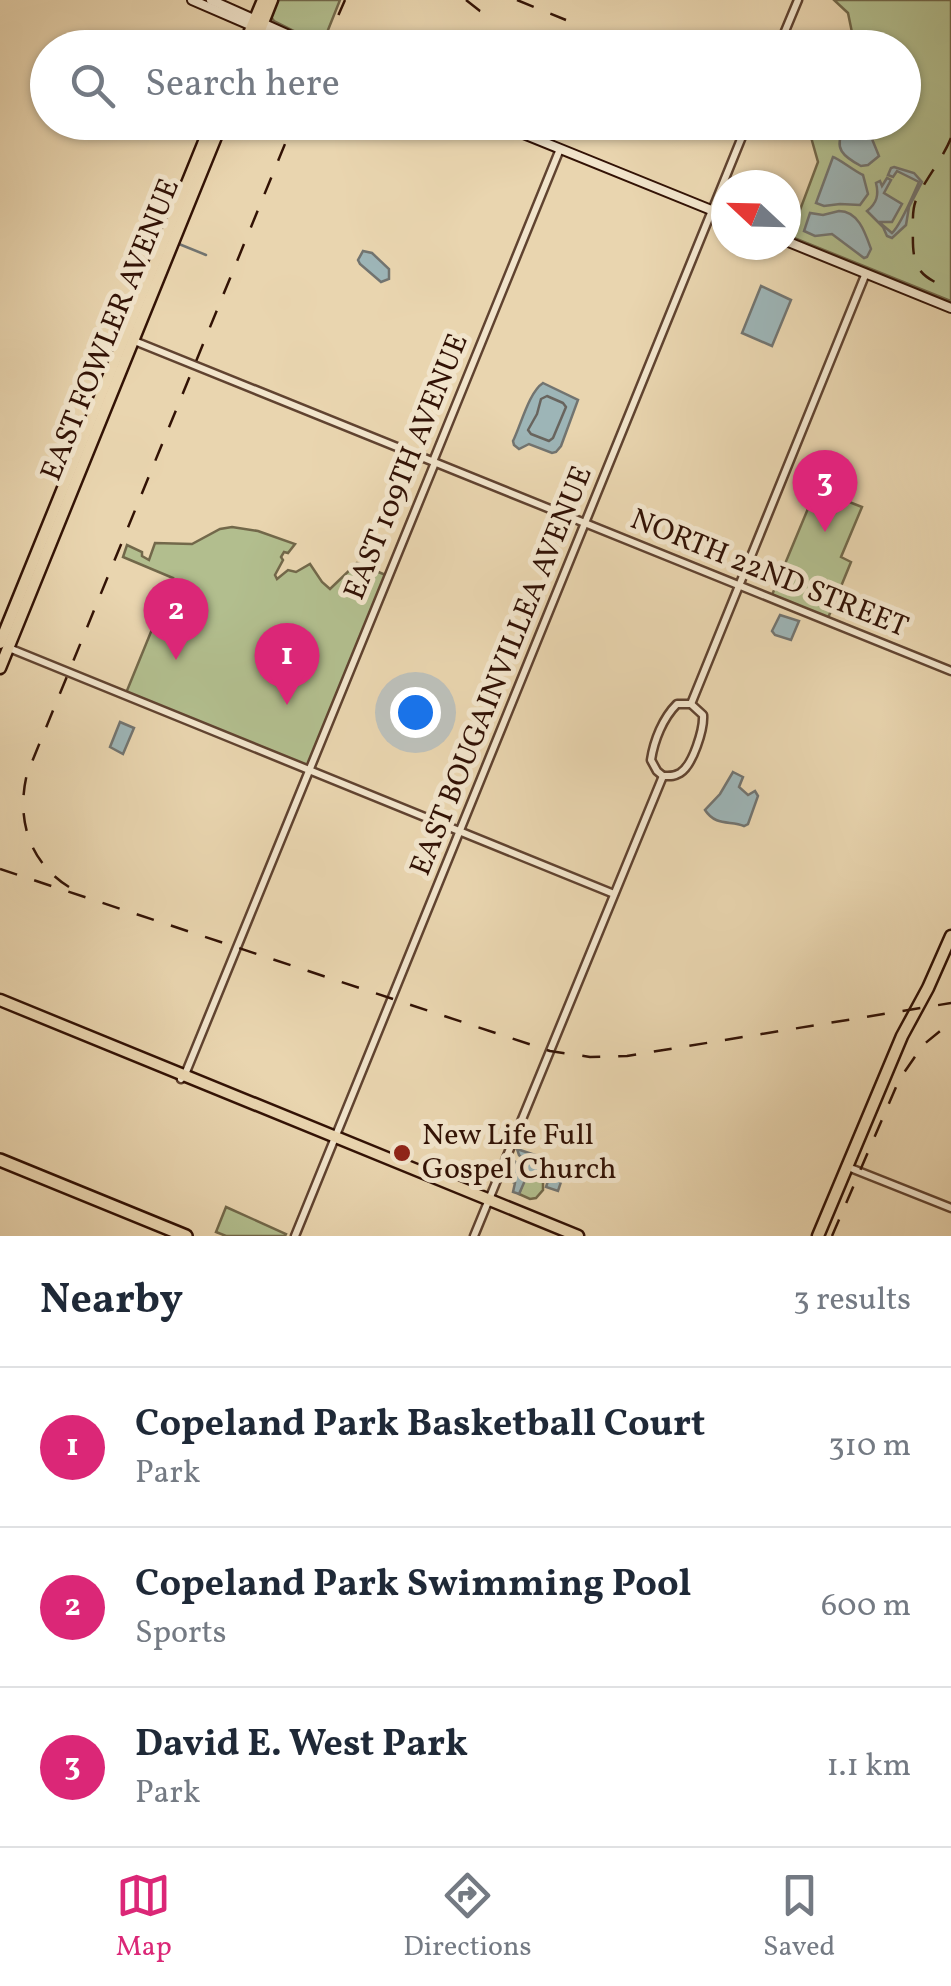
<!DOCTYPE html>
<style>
:root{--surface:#fff;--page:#f6f6f7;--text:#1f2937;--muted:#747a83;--line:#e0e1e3;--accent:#db2777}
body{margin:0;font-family:Vollkorn,serif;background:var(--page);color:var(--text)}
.compass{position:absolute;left:711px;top:170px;width:90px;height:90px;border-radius:50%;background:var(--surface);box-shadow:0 2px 8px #0004;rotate:292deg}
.you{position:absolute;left:415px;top:712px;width:35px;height:35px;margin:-25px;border:8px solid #fff;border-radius:50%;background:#1a73e8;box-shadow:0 0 0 15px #1a73e833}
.badge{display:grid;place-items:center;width:65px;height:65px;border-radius:50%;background:var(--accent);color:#fff;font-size:32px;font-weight:700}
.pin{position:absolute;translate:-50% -82px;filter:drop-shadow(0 2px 5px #0008)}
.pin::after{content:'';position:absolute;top:52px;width:35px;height:30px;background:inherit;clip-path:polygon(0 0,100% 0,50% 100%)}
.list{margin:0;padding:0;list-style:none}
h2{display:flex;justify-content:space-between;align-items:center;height:130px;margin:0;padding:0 40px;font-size:42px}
h2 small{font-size:32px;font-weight:400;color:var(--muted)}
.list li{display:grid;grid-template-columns:65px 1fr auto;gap:30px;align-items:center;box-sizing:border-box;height:160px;padding:0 40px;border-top:2px solid var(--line)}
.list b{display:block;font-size:38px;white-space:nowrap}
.list p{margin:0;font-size:32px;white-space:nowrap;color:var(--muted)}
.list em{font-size:32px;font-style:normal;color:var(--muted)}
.icon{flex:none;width:55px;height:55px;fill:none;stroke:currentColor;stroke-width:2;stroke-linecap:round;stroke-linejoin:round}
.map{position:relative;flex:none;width:951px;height:1236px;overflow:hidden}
.search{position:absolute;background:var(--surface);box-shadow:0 2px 8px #0004;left:30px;right:30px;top:30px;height:110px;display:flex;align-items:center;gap:25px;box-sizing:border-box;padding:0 35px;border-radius:55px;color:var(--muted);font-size:38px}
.sheet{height:610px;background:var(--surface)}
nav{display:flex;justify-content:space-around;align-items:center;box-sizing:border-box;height:140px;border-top:2px solid var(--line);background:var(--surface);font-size:28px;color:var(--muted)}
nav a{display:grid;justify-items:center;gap:5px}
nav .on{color:var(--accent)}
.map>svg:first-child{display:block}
.green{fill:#b2be8e;stroke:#72684a;stroke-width:2.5}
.water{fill:#9db5b7;stroke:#727470;stroke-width:2.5}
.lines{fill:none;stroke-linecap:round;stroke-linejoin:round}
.shore{stroke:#68645e;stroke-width:2.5}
.stream{stroke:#727470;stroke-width:2.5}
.tertiary-casing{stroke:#604330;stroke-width:11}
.secondary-casing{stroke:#321205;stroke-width:12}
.primary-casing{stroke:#321205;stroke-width:15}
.motorway-casing{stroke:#321205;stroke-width:16}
.tertiary{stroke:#f1e4cb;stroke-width:6}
.secondary{stroke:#f1e4cb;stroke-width:8}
.primary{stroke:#e9d5af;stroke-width:10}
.motorway{stroke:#e9d5af;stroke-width:11}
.rail{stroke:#321205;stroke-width:2.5;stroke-dasharray:18 18;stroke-linecap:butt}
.poi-dot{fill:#8f2418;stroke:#f1e4cb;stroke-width:4}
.labels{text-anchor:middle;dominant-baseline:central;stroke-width:10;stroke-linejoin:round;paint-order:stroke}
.street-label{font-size:30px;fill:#321205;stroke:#f1e4cb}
.poi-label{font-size:30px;fill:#321205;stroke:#f1e4cb;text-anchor:start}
</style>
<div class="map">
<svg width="951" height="1236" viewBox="0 0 951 1236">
<rect width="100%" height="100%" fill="#e9d5af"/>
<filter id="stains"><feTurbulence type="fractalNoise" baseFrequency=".002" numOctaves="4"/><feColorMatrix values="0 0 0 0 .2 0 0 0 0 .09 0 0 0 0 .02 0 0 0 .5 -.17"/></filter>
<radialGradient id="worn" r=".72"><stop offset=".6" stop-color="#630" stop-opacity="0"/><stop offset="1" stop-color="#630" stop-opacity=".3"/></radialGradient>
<g class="green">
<polygon points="275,0 340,0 322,45 274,21 271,17"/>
<polygon points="834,0 951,0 951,301 794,238 791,234 818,162 807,123 904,122 904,48 855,47 848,13"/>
<polygon points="829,494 862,507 841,557 851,562 828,618 772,595 812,499 825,504"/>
<polygon points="232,527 258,531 295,544 288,553 284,552 281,557 283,560 275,575 277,579 288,570 296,572 310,564 322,582 330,589 357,563 388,576 308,766 126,693 173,578 123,557 127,545 142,552 142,556 149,560 155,543 192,544 220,529"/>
<polygon points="528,1175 539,1178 543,1182 543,1190 536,1198 530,1199 519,1194 524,1180"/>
<polygon points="226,1207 286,1234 285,1236 226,1236 216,1232"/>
</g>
<g class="water">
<path d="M 845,129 L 850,129 L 872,139 L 879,156 L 868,165 L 861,166 C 844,157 832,148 845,129 Z"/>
<path d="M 833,157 C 838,158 854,171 863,175 L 868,194 L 860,205 L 840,204 L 824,206 L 816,203 Z"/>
<path d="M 894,167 L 914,173 L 922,182 L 909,207 L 906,225 L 892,238 L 887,236 L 883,227 L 867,211 C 877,203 879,195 876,183 L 880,181 L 882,186 L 887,178 L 891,180 L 884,193 L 902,204 L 892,222 L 879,222 L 892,233 C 901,225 913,195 919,182 L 897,171 L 893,177 L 888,175 L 891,168 Z"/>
<path d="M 839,211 C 858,211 865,232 871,249 L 867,257 L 864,258 L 832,234 L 815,236 L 804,231 L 810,213 L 823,215 Z"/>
<polygon points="363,251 372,253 389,269 389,279 381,282 360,264 358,260"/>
<polygon points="761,286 791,300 772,346 742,333"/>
<path d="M 543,383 L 578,400 L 561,446 L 556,452 L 552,453 L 529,444 L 519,449 L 514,445 L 513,441 C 521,425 529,392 543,383 Z"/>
<polygon points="780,615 799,621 791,640 775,635 772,631"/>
<polygon points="120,722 134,728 123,754 110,747"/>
<path d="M 733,772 L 743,777 L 739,787 L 748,795 L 755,791 L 758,796 L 748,824 L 744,826 C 731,820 716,827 705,810 L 720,794 Z"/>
<polygon points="517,1149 535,1155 535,1162 543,1159 566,1167 558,1191 546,1187 548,1181 542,1179 542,1176 538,1173 533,1176 527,1176 519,1194 513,1192 515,1183 506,1179 512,1159 520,1166 525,1161 519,1155"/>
</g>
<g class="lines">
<polygon class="shore" points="547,396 563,403 566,407 553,438 549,441 531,434 528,430 537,414 541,399"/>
<polyline class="stream" points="179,244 206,255"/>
<defs>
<g id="tertiary">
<polyline points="778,48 798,0"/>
<polyline points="132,340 951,671"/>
<polyline points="9,648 614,894"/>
<polyline points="691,704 866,273"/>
<path d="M 663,776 C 670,776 673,777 680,773 C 693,765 704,729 703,715 L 691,704"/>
<path d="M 663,776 L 657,771 L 651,760 C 654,740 663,718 677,704 L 691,704"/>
<polyline points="181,1079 186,1072 434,465 434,459 560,149"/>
<polyline points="853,1169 951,1208"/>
<polyline points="295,1236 748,122"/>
<polyline points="474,1236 663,776"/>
</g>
<g id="secondary">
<polyline points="192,0 303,48"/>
<polyline points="211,0 318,48"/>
<polyline points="494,122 726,216"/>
<polyline points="786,241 951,308"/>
</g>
<g id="primary">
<polyline points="243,48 263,0"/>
<polyline points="253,48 272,0"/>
<polyline points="0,643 212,122"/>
<polyline points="0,668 222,122"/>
<polyline points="0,1000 578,1236"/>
<polyline points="818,1236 902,1036 928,988 951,936"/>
</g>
<polyline id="motorway" points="0,1160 186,1236"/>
</defs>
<use href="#tertiary" class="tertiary-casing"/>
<use href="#secondary" class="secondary-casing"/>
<use href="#primary" class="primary-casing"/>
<use href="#motorway" class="motorway-casing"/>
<use href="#tertiary" class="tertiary"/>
<use href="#secondary" class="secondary"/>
<use href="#primary" class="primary"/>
<use href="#motorway" class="motorway"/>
<g class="rail">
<polyline points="466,0 480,11 493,16"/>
<polyline points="517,0 566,20"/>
<polyline points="324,48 345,0"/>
<path d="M 951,138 C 942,160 926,178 916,200 C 912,210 913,221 913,231 C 912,267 917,276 951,289"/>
<polyline points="0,869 550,1051 590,1057 627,1056 951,1003"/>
<path d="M 69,887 C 29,862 16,819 27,774 L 294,122"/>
<polyline points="832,1236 899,1080 923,1045 951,1022"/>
</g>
</g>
<circle class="poi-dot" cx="402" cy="1153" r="10"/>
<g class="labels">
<g class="street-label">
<text transform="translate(111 330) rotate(-68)">EAST FOWLER AVENUE</text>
<text transform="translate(407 467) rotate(-68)">EAST 109TH AVENUE</text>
<text transform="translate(769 574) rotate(22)">NORTH 22ND STREET</text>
<text transform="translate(502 671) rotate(-68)">EAST BOUGAINVILLEA AVENUE</text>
</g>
<g class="poi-label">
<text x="422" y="1136">New Life Full<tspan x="422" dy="34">Gospel Church</tspan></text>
</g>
</g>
<rect width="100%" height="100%" filter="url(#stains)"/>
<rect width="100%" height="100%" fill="url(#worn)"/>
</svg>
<svg class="compass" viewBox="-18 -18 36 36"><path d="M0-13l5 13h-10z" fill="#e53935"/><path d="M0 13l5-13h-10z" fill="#747a83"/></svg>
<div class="you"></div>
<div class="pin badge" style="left:287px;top:705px">1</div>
<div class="pin badge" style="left:176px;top:660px">2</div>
<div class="pin badge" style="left:825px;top:532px">3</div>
<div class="search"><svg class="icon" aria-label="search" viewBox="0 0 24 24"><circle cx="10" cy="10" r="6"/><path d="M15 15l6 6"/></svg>Search here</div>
</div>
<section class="sheet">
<h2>Nearby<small>3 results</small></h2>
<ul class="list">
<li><span class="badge">1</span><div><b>Copeland Park Basketball Court</b><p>Park</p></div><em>310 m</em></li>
<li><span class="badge">2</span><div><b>Copeland Park Swimming Pool</b><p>Sports</p></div><em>600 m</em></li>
<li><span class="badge">3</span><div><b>David E. West Park</b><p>Park</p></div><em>1.1 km</em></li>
</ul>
</section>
<nav>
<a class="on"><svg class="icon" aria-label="map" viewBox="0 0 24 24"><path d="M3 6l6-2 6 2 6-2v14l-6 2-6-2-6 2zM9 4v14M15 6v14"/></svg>Map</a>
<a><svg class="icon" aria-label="directions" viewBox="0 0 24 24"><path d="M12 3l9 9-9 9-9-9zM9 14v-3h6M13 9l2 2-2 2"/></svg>Directions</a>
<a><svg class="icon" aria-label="saved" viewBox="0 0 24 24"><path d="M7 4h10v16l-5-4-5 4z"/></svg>Saved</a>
</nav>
